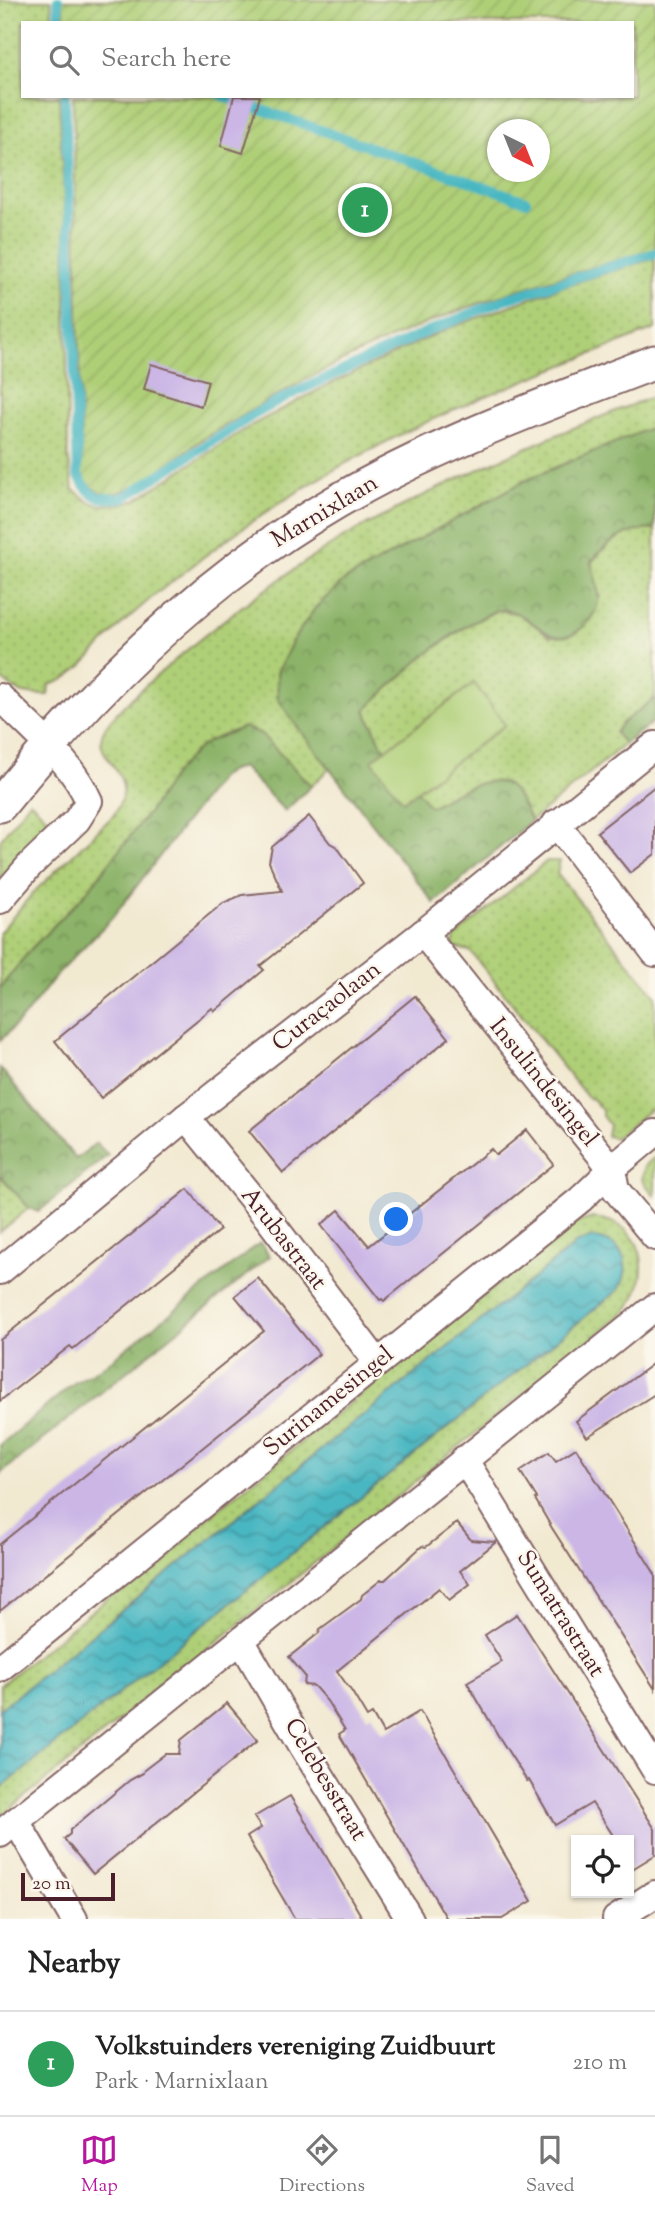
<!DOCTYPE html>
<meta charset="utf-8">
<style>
:root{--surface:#fff;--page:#f6f6f6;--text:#222;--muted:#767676;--line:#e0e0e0;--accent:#b5179e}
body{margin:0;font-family:"Sorts Mill Goudy",serif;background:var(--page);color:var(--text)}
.controls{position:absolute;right:21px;bottom:21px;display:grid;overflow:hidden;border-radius:0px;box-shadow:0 2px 5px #0004}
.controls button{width:63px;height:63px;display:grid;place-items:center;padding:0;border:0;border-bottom:2px solid var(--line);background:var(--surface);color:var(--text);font:35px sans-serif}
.compass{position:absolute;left:487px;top:119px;width:63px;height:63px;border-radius:50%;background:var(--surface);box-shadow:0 2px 5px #0004;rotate:137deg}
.scale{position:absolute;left:21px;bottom:18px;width:94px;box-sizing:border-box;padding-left:7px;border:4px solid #4a1f2b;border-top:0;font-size:19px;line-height:24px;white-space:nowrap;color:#4a1f2b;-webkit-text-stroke:5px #fbf7ec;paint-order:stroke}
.you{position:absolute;left:397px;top:1220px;width:24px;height:24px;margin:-18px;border:5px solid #fff;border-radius:50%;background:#1a73e8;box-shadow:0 0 0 10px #1a73e833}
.badge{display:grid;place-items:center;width:46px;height:46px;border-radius:50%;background:var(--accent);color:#fff;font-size:23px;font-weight:700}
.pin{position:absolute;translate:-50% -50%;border:4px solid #fff;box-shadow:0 2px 7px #0006}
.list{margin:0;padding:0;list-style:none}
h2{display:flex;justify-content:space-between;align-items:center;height:91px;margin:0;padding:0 28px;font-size:30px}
h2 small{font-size:23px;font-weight:400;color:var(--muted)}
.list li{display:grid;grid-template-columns:46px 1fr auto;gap:21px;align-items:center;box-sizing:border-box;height:105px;padding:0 28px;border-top:2px solid var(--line)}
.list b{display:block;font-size:26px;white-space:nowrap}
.list p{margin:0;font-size:23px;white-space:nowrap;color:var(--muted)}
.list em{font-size:23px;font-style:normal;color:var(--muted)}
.icon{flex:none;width:38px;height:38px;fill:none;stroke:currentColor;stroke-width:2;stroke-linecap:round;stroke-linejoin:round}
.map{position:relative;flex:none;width:655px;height:1919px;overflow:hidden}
.search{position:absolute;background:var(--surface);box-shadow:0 2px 5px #0004;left:21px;right:21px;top:21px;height:77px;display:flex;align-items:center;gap:18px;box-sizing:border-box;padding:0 24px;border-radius:0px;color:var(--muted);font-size:26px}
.sheet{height:196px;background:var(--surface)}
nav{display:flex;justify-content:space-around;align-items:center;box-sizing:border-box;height:98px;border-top:2px solid var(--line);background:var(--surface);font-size:19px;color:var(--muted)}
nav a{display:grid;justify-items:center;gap:4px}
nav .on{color:var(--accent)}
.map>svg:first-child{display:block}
.grass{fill:url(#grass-dots);stroke:#7c7751;stroke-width:2}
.forest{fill:url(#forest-crowns);stroke:#6a684a;stroke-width:2}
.garden{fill:url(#garden-furrows);stroke:#7c7751;stroke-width:2;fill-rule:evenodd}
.pitch{fill:#afcf77;stroke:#7c7751;stroke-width:2}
.water{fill:url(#water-waves);stroke:#4a6b76;stroke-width:2}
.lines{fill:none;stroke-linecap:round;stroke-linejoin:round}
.stream{stroke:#49b7c2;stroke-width:10}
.building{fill:#cbb6e6}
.minor-casing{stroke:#856665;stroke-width:30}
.tertiary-casing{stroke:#856665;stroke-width:37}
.minor{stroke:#fff;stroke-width:26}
.tertiary{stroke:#fff;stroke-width:33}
.labels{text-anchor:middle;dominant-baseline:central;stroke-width:5;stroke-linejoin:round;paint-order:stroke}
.street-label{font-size:24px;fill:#4a1f2b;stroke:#fbf7ec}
</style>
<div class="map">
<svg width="655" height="1919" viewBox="0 0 655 1919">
<defs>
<pattern id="grass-dots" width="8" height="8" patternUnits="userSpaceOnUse" patternTransform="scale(1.75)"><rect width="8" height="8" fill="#afcf77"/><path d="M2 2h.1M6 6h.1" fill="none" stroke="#98b167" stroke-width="1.8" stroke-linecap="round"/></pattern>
<pattern id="forest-crowns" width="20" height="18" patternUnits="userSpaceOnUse" patternTransform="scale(1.75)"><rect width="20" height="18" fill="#8bb268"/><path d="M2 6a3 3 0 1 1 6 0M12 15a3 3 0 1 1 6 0" fill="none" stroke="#749056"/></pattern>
<pattern id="garden-furrows" width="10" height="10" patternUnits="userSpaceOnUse" patternTransform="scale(1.75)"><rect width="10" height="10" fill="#afcf77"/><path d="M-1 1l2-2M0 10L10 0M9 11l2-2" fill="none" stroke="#98b167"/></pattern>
<pattern id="water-waves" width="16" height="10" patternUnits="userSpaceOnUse" patternTransform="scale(1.75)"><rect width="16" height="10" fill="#49b7c2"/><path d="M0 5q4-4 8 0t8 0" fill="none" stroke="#3f949e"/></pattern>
</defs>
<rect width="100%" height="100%" fill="#fbf7ec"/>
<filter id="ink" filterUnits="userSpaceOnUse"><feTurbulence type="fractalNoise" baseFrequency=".0143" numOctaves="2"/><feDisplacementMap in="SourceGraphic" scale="14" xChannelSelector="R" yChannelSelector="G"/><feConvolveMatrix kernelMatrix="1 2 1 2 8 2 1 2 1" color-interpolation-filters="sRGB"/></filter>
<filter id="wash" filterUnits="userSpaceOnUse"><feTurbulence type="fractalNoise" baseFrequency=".00686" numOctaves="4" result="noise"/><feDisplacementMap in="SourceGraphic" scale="28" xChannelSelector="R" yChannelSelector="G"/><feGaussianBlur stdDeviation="1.57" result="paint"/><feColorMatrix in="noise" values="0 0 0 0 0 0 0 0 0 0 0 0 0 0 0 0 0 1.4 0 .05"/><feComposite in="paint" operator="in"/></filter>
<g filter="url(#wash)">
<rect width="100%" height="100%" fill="#f2e9d1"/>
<g class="grass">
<path d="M 0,0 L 51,0 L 52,23 L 23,23 L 23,96 L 59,96 L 65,224 L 68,456 L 73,489 L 89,502 L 99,505 L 122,504 L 135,500 L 250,426 L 324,387 L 408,347 L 447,329 L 561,287 L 655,258 L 655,329 C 564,366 469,399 382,444 C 309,481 241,526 178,577 C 158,592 139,608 121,625 C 100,644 78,679 49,685 L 48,695 C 25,695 18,694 0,678 Z"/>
<path d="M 655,396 L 655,426 L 528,479 L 345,580 L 316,607 L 293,640 L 293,721 L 330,768 L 311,786 L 260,733 L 195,751 L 175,773 L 149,812 L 84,895 L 31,949 L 0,988 L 0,932 L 33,893 L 114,815 C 118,807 123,799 123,790 C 124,766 90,754 105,728 C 115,710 157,676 174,661 C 225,617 279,578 336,542 C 356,530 377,520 397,509 C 481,465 567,429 655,396 Z"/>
<path d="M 655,529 L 655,698 L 621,724 L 615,733 L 625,744 L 531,821 C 525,811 518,792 507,785 C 487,773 447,796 430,808 L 381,743 L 365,710 L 422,657 L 472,623 L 498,610 L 519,614 L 551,637 L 600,597 L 591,563 C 611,539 624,530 655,529 Z"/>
<polygon points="30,801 55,826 0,882 0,840"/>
<polygon points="547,861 560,861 557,874 655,995 655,1106 615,1138 607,1136 609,1125 602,1116 602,1110 592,1099 588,1098 470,951 455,948 453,945 455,936"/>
<polygon points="655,1157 655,1196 642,1180 645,1165"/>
<polygon points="0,1175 29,1208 0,1232"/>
<path d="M 593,1218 C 647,1222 655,1277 624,1313 L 0,1817 L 0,1789 L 617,1291 L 593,1238 L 577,1243 L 0,1709 L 0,1685 L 572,1224 Z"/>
</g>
<g class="forest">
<path d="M 655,426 L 655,529 C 624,530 611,539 591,562 C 598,589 606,605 584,626 C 549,659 533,606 498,610 C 493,611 487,615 483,617 C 437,640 401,676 365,710 L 381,743 L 430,807 C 447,797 486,773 507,785 C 518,792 525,811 531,821 L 434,903 L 293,721 L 278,699 L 277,673 L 293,640 L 316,607 L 345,580 L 528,479 Z"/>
<polygon points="655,698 655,720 625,744 615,733 621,724"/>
<polygon points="244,727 260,733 311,786 285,811 242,767 226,773 220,778 112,918 58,973 27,1013 0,1041 0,988 31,949 84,895 149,812 175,773 195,751 209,741"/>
<polygon points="0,1068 76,1159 96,1143 108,1155 38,1212 29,1208 0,1175"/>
<polygon points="260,1243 270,1256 0,1474 0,1445 74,1383 101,1368"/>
</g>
<path class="garden" d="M 62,0 L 655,0 L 655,249 C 603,265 549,279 497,297 C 411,326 325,366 247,413 C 231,423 213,432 197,443 C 177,457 134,493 111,494 C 98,495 88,485 82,474 L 73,96 L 632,96 L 632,23 L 65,23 ZM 498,130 L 540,130 L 540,172 L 498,172 Z"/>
<polygon class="pitch" points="474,683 505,725 403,801 372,760"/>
<path class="water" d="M 593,1238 C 623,1240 635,1268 617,1291 L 0,1789 L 0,1709 L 577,1243 Z"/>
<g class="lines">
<g class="stream">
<polyline points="58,0 59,23"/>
<path d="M 65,96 L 78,475 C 92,499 96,499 123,498 L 255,414 L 288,396 L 424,333 L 506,299 L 655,253"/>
<polyline points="222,96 526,201"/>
</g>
</g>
<g id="blocks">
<g class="building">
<polygon points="234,96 260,96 243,153 221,146"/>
<polygon points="151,364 208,381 201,406 144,389"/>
<polygon points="655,786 655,854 630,873 597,832"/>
<polygon points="309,816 330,843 337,847 363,883 260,966 264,970 215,1011 212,1008 101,1098 55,1041 223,903 242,895 282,891 269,862 272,847"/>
<polygon points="415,996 449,1038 283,1173 249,1131"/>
<polygon points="527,1130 552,1162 553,1165 384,1301 382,1299 380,1300 321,1225 339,1210 369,1246 491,1149 496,1155"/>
<polygon points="188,1189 220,1230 73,1349 70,1346 0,1401 0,1340"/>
<polygon points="258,1278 319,1354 0,1611 0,1544 264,1331 235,1296"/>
<polygon points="655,1362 655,1394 587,1437 576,1421"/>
<polygon points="576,1448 655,1574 655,1689 552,1528 535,1499 537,1498 520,1471 549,1452 556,1461"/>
<polygon points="457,1523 471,1540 496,1542 460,1571 470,1584 449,1600 439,1588 337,1671 352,1692 367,1717 372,1714 383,1733 420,1711 532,1901 502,1919 447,1919 339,1734 345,1730 327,1701 314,1686 304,1685 305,1676 289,1657 319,1633 320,1629 361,1599 362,1595 381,1580 385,1580 422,1546 426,1547"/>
<polygon points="517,1614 655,1829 655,1855 629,1871 629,1840 616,1840 592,1803 555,1825 529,1780 527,1781 499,1737 467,1682 502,1662 485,1635"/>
<polygon points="227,1703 258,1740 93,1874 64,1839 70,1834 70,1830 130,1780 143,1773 144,1770 165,1754 179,1754 181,1740"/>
<polygon points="290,1796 303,1817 363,1919 295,1919 247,1837 261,1828 254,1817"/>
</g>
</g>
</g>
<g filter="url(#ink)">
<use href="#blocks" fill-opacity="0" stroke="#856665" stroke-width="2"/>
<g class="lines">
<defs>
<g id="minor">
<path d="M 0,697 C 31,729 71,760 89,801 L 77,820 L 30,865 L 0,900"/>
<polyline points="556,823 655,953"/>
<polyline points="423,933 612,1169 616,1190 655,1237"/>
<polyline points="186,1117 267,1217 377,1362"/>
<polyline points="0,1271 186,1117 423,933 655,745"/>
<polyline points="464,1459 655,1770"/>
<polyline points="241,1640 303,1747 410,1919"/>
<polyline points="0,1668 581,1199 612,1169 655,1133"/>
<polyline points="16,1821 74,1919"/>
<polyline points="0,1834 655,1307"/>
<polyline points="616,1919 655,1894"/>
</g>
<path id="tertiary" d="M 0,805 C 95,686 204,579 336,502 C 437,443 547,404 655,362"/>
</defs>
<use href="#minor" class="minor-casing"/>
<use href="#tertiary" class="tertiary-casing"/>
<use href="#minor" class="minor"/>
<use href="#tertiary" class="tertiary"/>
</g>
</g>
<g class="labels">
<g class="street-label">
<text transform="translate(325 512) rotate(-31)">Marnixlaan</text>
<text transform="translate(327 1007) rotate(-38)">Curaçaolaan</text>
<text transform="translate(543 1083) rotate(51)">Insulindesingel</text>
<text transform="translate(283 1239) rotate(52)">Arubastraat</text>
<text transform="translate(329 1402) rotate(-39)">Surinamesingel</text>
<text transform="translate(560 1614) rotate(58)">Sumatrastraat</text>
<text transform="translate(325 1780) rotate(59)">Celebesstraat</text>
</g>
</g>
</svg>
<div class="controls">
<button><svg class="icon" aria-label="locate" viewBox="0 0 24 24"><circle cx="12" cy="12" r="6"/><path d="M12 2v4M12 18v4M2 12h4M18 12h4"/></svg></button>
</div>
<svg class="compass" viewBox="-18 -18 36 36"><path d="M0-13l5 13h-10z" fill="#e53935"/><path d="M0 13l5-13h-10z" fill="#767676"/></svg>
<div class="scale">20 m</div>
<div class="you"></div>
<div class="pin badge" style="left:365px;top:210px;background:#2e9e5b">1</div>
<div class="search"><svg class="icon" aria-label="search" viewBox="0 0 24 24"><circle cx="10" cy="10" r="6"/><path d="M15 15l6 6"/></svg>Search here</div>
</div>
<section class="sheet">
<h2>Nearby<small></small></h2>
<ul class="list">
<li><span class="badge" style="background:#2e9e5b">1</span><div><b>Volkstuinders vereniging Zuidbuurt</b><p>Park · Marnixlaan</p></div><em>210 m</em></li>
</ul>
</section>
<nav>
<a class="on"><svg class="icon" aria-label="map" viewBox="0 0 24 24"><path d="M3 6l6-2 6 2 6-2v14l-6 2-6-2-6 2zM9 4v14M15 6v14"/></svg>Map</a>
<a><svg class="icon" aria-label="directions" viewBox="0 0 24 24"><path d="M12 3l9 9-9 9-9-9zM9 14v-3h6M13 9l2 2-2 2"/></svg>Directions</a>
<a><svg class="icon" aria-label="saved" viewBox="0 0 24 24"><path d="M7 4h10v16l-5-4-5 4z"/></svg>Saved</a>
</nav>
